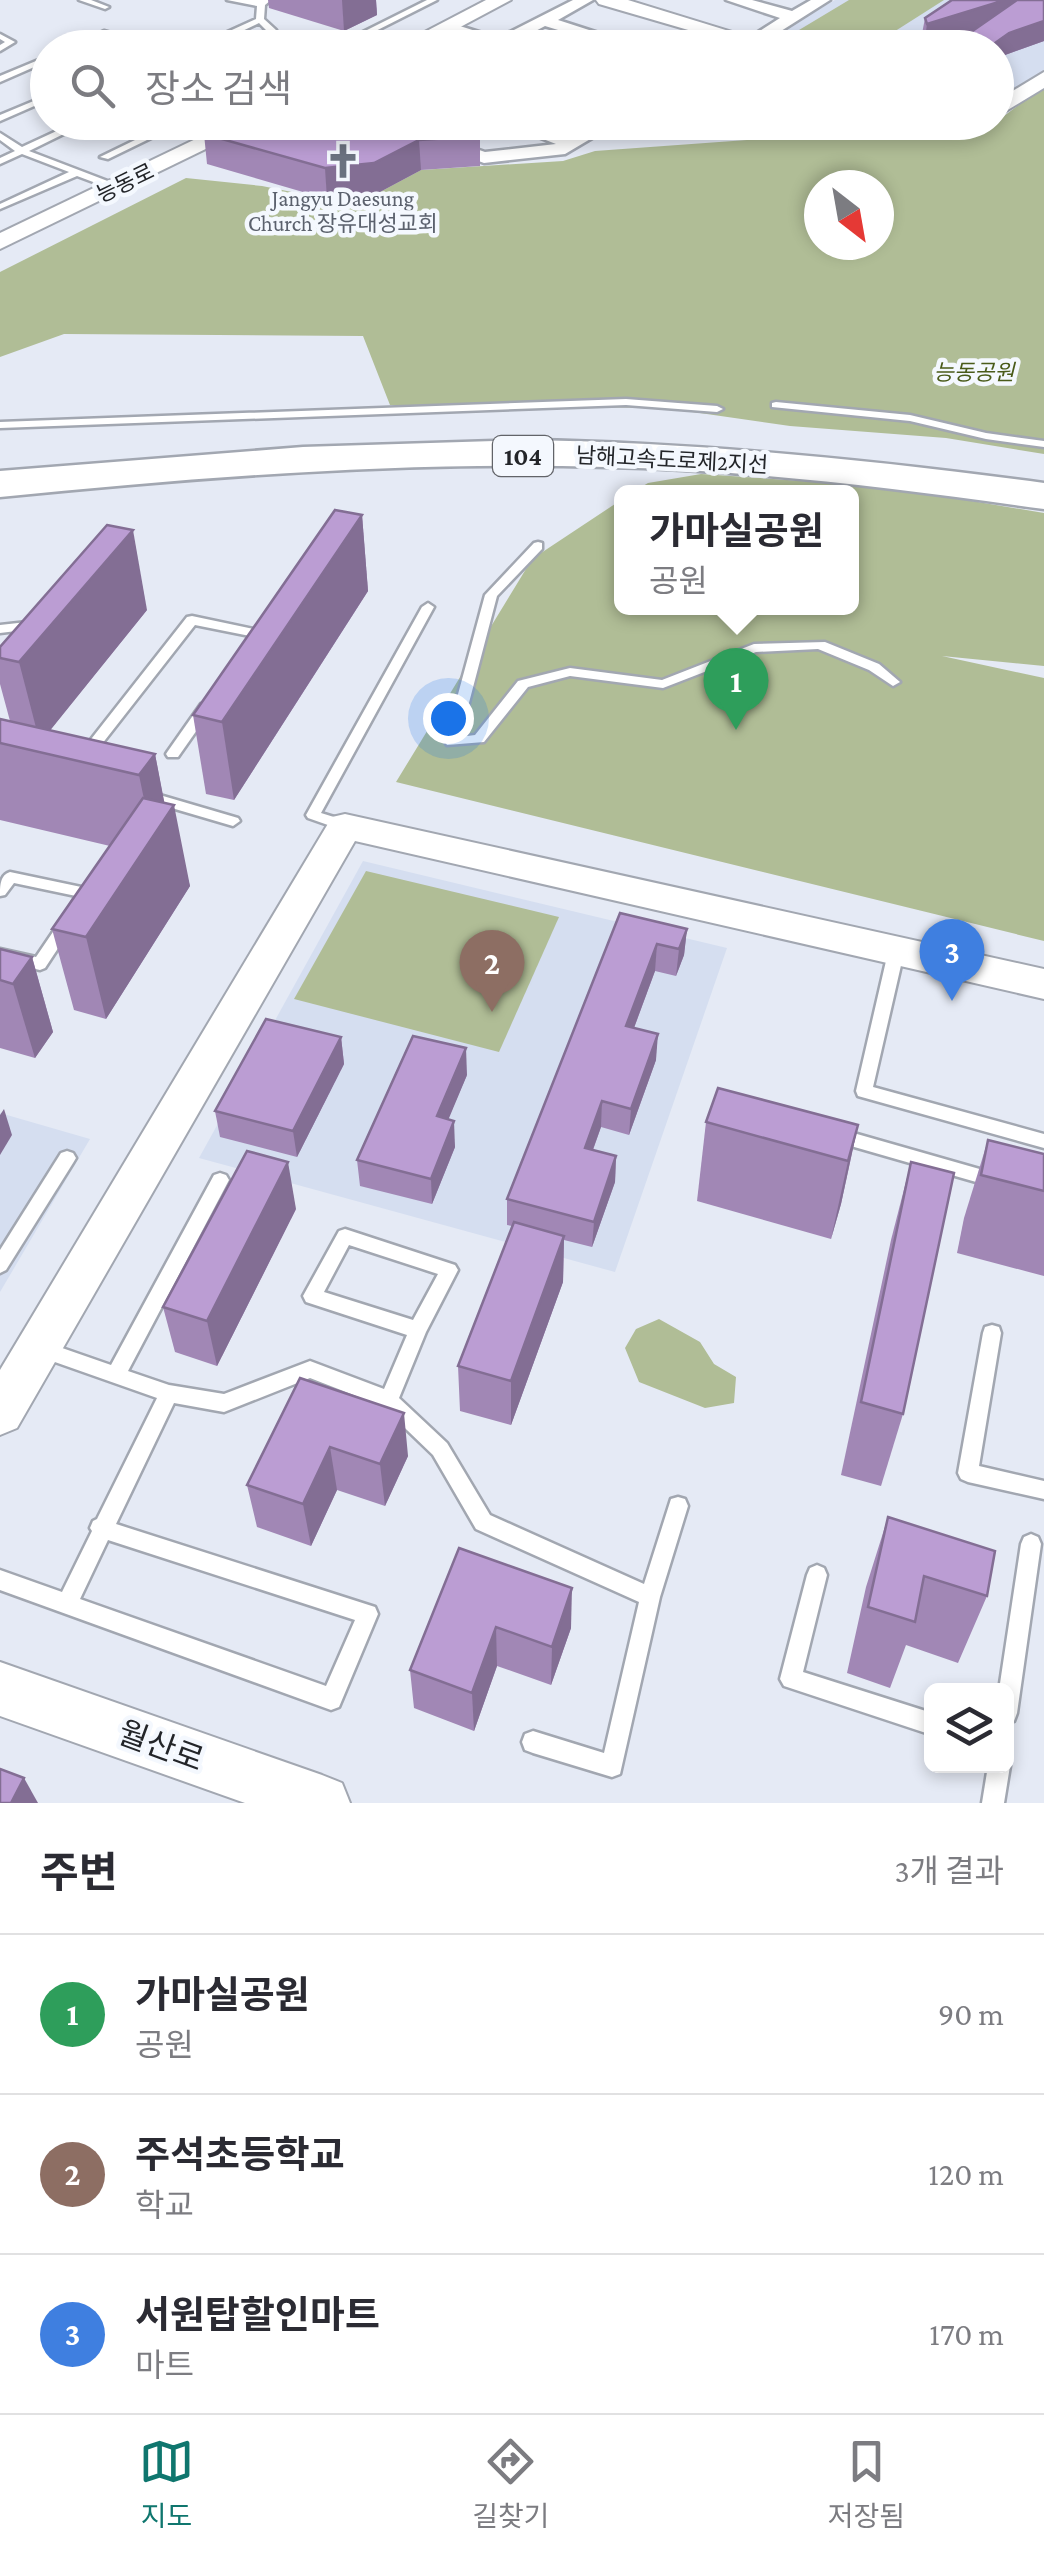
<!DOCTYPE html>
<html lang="ko">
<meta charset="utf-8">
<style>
:root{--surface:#fff;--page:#f2f2f3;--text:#2b2b33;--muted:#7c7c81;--line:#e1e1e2;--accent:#0f766e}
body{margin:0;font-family:"Crimson Pro","Noto Sans KR",serif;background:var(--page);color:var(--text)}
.controls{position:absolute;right:30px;bottom:30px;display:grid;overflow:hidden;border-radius:15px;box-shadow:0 5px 15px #0003}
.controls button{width:90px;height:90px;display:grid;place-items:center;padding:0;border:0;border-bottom:2px solid var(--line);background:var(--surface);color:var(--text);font:50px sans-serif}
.compass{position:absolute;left:804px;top:170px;width:90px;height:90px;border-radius:50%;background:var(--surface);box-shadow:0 5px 15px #0003;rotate:149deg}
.you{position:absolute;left:448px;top:718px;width:35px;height:35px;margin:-25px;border:8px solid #fff;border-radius:50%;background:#1a73e8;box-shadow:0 0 0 15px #1a73e833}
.badge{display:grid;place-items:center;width:65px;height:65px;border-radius:50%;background:var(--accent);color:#fff;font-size:32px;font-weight:700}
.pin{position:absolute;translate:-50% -82px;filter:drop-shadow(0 2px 5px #0008)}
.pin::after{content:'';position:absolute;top:52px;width:35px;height:30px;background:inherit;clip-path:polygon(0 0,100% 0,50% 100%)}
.popup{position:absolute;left:614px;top:485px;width:245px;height:130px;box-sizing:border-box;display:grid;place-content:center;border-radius:15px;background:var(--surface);filter:drop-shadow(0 2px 8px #0005);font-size:32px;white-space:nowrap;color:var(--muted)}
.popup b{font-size:38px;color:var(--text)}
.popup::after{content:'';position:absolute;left:50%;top:100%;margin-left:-20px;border:20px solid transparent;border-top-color:var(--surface)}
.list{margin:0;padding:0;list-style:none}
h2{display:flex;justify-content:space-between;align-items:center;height:130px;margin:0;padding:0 40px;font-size:42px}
h2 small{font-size:32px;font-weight:400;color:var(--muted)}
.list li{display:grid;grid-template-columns:65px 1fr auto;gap:30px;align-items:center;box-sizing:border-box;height:160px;padding:0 40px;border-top:2px solid var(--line)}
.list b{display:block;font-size:38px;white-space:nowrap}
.list p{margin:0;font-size:32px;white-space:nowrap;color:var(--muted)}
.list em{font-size:32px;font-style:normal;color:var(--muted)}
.icon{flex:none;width:55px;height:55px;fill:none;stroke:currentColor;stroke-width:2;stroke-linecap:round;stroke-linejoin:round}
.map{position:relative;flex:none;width:1044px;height:1803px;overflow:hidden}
.search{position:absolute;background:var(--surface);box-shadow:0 5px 15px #0003;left:30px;right:30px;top:30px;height:110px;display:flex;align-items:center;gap:25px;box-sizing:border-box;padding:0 35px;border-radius:55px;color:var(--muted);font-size:38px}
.sheet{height:610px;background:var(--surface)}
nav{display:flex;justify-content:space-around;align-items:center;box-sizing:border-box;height:140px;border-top:2px solid var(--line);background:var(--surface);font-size:28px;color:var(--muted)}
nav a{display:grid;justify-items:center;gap:5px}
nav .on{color:var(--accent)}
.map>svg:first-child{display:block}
.built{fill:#d5def0}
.green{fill:#b0bd96;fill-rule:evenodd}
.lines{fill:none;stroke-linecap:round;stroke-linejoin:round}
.service-casing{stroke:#a2a7b1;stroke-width:5}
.minor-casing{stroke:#a2a7b1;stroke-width:5}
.tertiary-casing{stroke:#a2a7b1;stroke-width:4}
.motorway-casing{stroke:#a2a7b1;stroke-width:5}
.service{fill:#fff;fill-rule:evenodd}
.minor{fill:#fff;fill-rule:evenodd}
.tertiary{fill:#fff;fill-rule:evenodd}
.motorway{fill:#fff;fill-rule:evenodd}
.wall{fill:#a187b5}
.shaded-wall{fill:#836e94}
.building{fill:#bb9dd3;stroke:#836e94;stroke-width:2.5}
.labels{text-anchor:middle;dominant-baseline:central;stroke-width:9;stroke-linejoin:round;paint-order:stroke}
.far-street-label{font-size:22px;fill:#232529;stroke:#f4f8fe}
.far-worship-label{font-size:22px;fill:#5b616d;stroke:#f4f8fe}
.far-park-label{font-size:22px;font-style:italic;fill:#4a5b1a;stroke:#f4f8fe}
.shield{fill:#f4f8fe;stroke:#626469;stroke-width:2.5}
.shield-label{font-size:25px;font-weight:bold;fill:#232529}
.near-street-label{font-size:32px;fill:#232529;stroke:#f4f8fe}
</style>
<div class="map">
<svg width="1044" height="1803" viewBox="0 0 1044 1803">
<rect width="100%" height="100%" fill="#e5eaf5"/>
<g class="built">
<polygon points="835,0 991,0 1044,13 1044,72 1002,101 997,100 996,48 806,48 770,38"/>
<polygon points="363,861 727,948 615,1272 199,1158"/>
<polygon points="0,1113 90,1139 0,1292"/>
</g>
<g class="green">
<polygon points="849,0 944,0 889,35 871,30 845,47 794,33"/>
<path d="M 1044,86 L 1044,454 L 946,438 L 790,426 L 665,408 L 390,405 L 363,336 L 64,334 L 0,357 L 0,272 L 186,178 L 262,186 L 327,199 L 376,194 L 421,170 L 563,161 L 595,151 L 996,122 ZM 819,185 L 879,185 L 879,245 L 819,245 Z"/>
<polygon points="701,474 889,487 1044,513 1044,666 942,656 1044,678 1044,941 396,782 526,569 538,555 621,500 621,608 851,608 851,492 633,492 648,483"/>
<polygon points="366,871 559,917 499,1052 294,999"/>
<polygon points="659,1319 700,1342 714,1364 736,1377 734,1403 705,1408 639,1382 625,1348 636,1329"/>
</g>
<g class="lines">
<defs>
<g id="service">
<polygon points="79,0 91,0 109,7 105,9"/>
<polygon points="227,0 271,0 265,5 264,19 276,30 241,48 229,48 266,30 259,23 211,46 214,48 201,48 201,44 256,19 257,6"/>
<polygon points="427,0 437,0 342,48 331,48"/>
<polygon points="104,31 111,33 81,48 69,48"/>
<polygon points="0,34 15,42 0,51 0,45 5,42 0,39"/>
<polygon points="48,56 48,61 0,82 0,76"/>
<polygon points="48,95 48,100 0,121 0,115"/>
<polygon points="76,122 88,122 29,151 118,185 118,189 112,189 77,176 0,209 0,204 69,172 22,154 0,164 0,158 15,151 0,140 0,133 22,147"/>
<polygon points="172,122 184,122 108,159 100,157"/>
<polygon points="626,399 717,406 723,409 717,412 626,405 0,428 0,422"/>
<polygon points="776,402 910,415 986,433 1044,441 1044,447 986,439 910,421 772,407 772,403"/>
<polygon points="538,542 542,543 542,549 497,596 460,737 475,735 518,681 570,668 662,680 754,644 825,642 879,664 900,682 893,686 869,670 818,649 756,652 663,688 570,676 528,687 484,742 447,745 445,742 485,595 534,543"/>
<polygon points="428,603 434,607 321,813 350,822 352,826 345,831 308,818 306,815 422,607"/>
<polygon points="192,616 258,630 264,634 257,647 252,648 246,644 250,636 195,625 91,758 81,758 79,755 81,752 187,617"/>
<polygon points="36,621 41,622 42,625 41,628 0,633 0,625"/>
<polygon points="206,703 213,707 211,710 178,757 168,757 166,754 168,751 201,704"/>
<polygon points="146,791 238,818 240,821 233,826 141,799 139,796 141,793"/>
<path d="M 10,872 L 86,888 L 93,893 L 85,907 L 80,908 L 72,903 L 76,896 L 14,883 L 5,895 L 0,896 C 0,886 0,875 10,872 Z"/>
<polygon points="64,921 72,927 45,968 40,970 0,961 0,949 36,957 59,923"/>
<polygon points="897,942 902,944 905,948 873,1087 1044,1134 1044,1148 858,1096 856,1091 889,948 892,944"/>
<polygon points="836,1128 997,1174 1003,1176 1006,1181 1003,1186 997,1188 830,1140 828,1135 830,1130"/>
<polygon points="67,1151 73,1153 76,1158 73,1163 6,1270 0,1273 0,1250 61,1153"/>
<path d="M 220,1173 L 226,1175 L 229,1180 L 128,1371 L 169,1385 L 224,1394 L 310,1361 L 384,1389 L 407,1335 L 306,1302 L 303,1296 L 339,1231 L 345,1229 L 455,1265 L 458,1270 L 426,1332 L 399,1398 L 447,1443 L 490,1515 L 644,1584 L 671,1499 L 678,1497 L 685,1499 L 688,1506 L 660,1597 L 620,1774 L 612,1777 L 533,1753 L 525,1750 L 522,1742 L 525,1734 L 533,1731 L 604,1753 L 639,1602 L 476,1529 L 433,1455 L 382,1406 L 310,1378 L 224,1412 L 174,1403 L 116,1524 L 375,1607 L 378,1614 L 339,1707 L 331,1710 L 0,1590 L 0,1570 L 62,1592 L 92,1531 L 90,1528 L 93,1521 L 97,1519 L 157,1398 L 35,1355 L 33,1349 L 35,1343 L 42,1341 L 111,1365 L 214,1175 ZM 349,1245 L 438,1274 L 413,1320 L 324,1292 ZM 108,1540 L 355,1620 L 326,1686 L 80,1599 Z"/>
<polygon points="992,1325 999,1327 1001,1333 979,1466 1044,1481 1044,1499 968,1482 961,1479 958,1473 983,1333 985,1327"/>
<polygon points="1031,1534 1038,1537 1041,1544 1017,1713 1014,1721 1006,1724 1006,1690 999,1690 1021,1544 1024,1537"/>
<polygon points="817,1565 824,1568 827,1575 803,1672 932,1713 932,1735 784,1686 780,1679 807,1575 810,1568"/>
<polygon points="1006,1758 1010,1766 1004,1803 982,1803 988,1766 1006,1766"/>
</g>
<g id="minor">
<polygon points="573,0 593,0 558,20 645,48 617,48 545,26 513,43 519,48 483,48 485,45 439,27 447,22 498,38"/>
<polygon points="726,0 752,0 792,11 811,0 830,0 754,48 733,48 780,18"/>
<polygon points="373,122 399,122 485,152 556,144 500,122 527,122 570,137 597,122 619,122 565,154 484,163"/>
<polygon points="759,122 874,122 866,127 795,135"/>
</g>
<g id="tertiary">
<polygon points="486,0 511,0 421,48 394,48"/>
<polygon points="596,0 628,0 784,48 750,48 599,4"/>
<polygon points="1044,72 1044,88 996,117 996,101"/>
<polygon points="231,122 261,122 0,249 0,233"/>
<polygon points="345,814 1044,969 1044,999 355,841 17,1428 0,1435 0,1370 332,817"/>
<polygon points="0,1662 322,1775 342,1783 350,1803 245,1803 0,1716"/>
</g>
<path id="motorway" d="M 530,440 C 703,443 873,460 1044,483 L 1044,509 C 899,489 753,470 606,467 C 404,461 201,477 0,497 L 0,471 L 303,447 Z"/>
</defs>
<use href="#service" class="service-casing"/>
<use href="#minor" class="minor-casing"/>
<use href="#tertiary" class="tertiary-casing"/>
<use href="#motorway" class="motorway-casing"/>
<use href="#service" class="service"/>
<use href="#minor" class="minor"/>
<use href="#tertiary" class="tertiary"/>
<use href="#motorway" class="motorway"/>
</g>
<g class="wall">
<polygon points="268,0 376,0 377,15 344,31 269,8"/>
<polygon points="1044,0 1044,41 1005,55 996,61 996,48 973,30 924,45 921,39 925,18"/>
<polygon points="204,134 480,136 480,166 421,170 376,194 327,199 207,164"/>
<polygon points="362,515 368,591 234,800 206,794 193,715"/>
<polygon points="147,610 50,730 155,754 164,802 190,886 106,1019 74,1010 52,929 110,846 0,820 0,719 10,721 0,684 0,647"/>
<polygon points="620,913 687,929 684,955 676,976 655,971 634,1028 656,1060 629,1135 601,1127 593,1150 616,1156 615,1182 592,1247 564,1240 563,1282 511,1425 460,1411 458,1366 512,1226 507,1225 507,1199"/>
<polygon points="0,949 32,957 53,1032 35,1058 0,1048"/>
<polygon points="341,1037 344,1064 297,1157 220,1137 215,1111"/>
<polygon points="467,1075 448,1119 455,1147 432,1204 360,1186 357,1160"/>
<polygon points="706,1122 858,1125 841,1204 831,1239 697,1201"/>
<polygon points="988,1140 1044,1154 1044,1276 957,1253 964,1218"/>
<polygon points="911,1162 903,1414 881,1486 841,1475 891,1240"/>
<polygon points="296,1209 217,1366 175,1352 163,1307"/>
<polygon points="300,1378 408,1456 385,1506 337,1490 311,1546 257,1527 247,1485"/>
<polygon points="888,1517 987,1596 958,1663 906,1645 890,1688 847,1673 866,1587"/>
<polygon points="459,1548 571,1628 551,1685 497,1666 474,1731 414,1708 410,1670"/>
</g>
<g class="shaded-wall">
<polygon points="342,0 376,0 377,15 344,31"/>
<polygon points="1005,0 1025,0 1022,15 924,45 927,24"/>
<polygon points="1044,21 1044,41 1005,55 996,61 996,48 988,48 1009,33"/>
<polygon points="419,140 421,170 376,194 327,199 325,168"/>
<polygon points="362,515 368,591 234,800 222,722"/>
<polygon points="133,530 147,610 40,743 19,662"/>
<polygon points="155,754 167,816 174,805 190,886 106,1019 86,937 152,838 139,775"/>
<polygon points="687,929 684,955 676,976 679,949"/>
<polygon points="657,944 655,971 625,1052 626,1026"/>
<polygon points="32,957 53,1032 35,1058 13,984"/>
<polygon points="658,1034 656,1060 629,1135 631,1109"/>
<polygon points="341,1037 344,1064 297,1157 293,1131"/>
<polygon points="466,1048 467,1075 439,1142 437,1116"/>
<polygon points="602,1101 601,1127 584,1174 585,1148"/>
<polygon points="4,1109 12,1135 0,1155 0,1115"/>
<polygon points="454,1121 455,1147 432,1204 431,1179"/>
<polygon points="858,1125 841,1204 831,1239 848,1161"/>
<polygon points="616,1156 615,1182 592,1247 594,1222"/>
<polygon points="288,1162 296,1209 217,1366 207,1321"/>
<polygon points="564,1236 563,1282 511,1425 511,1381"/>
<polygon points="404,1413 408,1456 385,1506 380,1464"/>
<polygon points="330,1447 337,1490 311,1546 303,1504"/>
<polygon points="572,1588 571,1628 551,1685 552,1647"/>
<polygon points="496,1627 497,1666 474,1731 472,1693"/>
<polygon points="24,1778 38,1803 11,1803"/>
</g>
<g class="building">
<polygon points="952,0 1005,0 927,24 925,18"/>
<polygon points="1017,0 1044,0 1044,21 1009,33 988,48 948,48"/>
<polygon points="227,122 444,122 480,136 419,140 374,163 325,168 204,134"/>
<polygon points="335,510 362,515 222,722 193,715"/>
<polygon points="107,525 133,530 19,662 0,658 0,647"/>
<polygon points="0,719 155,754 139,775 0,743"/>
<polygon points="143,798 174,805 86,937 52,929"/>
<polygon points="620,913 687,929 679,949 657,944 626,1026 658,1034 631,1109 602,1101 585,1148 616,1156 594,1222 507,1199"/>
<polygon points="0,949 32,957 13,984 0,980"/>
<polygon points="266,1019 341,1037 293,1131 215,1111"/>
<polygon points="413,1036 466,1048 437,1116 454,1121 431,1179 357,1160"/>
<polygon points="718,1088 858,1125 848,1161 706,1122"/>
<polygon points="988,1140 1044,1154 1044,1191 981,1175"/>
<polygon points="247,1151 288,1162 207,1321 163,1307"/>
<polygon points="911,1162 954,1173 903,1414 861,1402"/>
<polygon points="514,1222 564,1236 511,1381 458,1366"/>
<polygon points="300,1378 404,1413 380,1464 330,1447 303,1504 247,1485"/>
<polygon points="888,1517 995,1551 987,1596 924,1576 915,1622 868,1607"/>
<polygon points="459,1548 572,1588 552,1647 496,1627 472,1693 410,1670"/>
<polygon points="0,1769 24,1778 11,1803 0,1803"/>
</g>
<defs>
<symbol id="church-bare" viewBox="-9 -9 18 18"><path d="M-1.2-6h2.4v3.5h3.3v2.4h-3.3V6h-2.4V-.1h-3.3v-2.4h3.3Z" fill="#6b7280" stroke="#f4f8fe" stroke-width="2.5" paint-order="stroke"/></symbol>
</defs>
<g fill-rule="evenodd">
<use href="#church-bare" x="318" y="136" width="50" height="50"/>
</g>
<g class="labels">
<g class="far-street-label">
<text transform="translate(125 183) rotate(-26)">능동로</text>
<text transform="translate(672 460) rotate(3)">남해고속도로제2지선</text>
</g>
<g class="far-worship-label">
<text x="343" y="198">Jangyu Daesung<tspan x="343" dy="25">Church 장유대성교회</tspan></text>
</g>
<g class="far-park-label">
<text x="974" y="372">능동공원</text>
</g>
<rect class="shield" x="493" y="436" width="60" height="40" rx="8"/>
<g class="shield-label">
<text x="523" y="456">104</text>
</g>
<g class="near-street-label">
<text transform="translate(161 1746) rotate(20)">월산로</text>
</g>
</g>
</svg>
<div class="controls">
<button><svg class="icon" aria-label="layers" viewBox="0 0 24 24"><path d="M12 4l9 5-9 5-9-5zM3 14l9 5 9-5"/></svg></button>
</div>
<svg class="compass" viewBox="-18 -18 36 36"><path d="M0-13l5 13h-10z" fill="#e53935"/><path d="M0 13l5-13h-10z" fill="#7c7c81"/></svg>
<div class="you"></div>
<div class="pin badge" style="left:736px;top:730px;background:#2e9e5b">1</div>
<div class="popup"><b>가마실공원</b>공원</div>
<div class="pin badge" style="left:492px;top:1012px;background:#8d6e63">2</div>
<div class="pin badge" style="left:952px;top:1001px;background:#3f7fe0">3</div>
<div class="search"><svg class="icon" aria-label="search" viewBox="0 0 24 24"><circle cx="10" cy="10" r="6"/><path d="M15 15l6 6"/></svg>장소 검색</div>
</div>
<section class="sheet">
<h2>주변<small>3개 결과</small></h2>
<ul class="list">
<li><span class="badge" style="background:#2e9e5b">1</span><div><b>가마실공원</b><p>공원</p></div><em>90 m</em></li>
<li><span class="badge" style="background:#8d6e63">2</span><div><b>주석초등학교</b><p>학교</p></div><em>120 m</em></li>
<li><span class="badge" style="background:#3f7fe0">3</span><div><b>서원탑할인마트</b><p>마트</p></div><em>170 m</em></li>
</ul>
</section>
<nav>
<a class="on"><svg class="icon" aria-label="map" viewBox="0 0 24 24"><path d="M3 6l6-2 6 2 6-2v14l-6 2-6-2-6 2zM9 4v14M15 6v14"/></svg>지도</a>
<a><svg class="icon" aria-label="directions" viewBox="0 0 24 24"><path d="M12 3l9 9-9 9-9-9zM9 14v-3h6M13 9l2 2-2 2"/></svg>길찾기</a>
<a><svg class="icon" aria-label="saved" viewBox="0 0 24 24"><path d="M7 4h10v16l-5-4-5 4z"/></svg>저장됨</a>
</nav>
